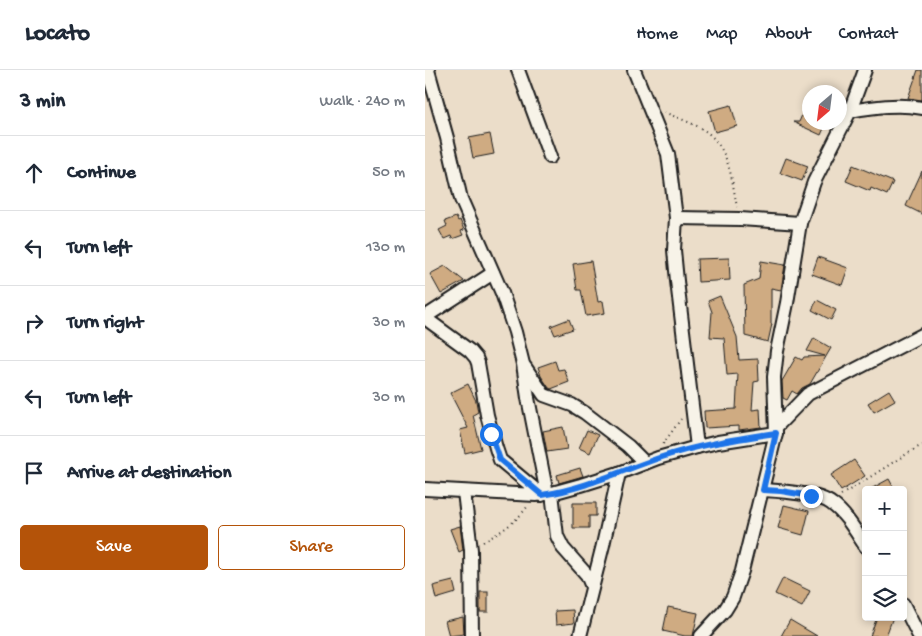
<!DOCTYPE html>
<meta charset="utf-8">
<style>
:root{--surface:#fff;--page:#f6f6f7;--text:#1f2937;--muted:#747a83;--line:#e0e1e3;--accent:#b45309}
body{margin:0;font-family:"Gochi Hand",sans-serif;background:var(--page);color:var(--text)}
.controls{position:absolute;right:15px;bottom:15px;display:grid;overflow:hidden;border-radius:5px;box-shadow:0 2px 8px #0003}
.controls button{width:45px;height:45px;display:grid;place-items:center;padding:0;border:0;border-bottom:1px solid var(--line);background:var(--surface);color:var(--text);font:25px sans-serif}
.compass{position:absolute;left:377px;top:15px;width:45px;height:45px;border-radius:50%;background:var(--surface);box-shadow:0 2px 8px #0003;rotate:208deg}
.stop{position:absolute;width:15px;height:15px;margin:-11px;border:4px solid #1a73e8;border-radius:50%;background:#fff}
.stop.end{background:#1a73e8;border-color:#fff;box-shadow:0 1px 5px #0008}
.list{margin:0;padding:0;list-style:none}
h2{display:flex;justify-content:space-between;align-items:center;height:65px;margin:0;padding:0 20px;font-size:21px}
h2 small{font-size:16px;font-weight:400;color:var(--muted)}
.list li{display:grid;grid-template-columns:32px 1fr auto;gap:15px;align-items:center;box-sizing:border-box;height:75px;padding:0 20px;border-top:1px solid var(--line)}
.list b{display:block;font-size:19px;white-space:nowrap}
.list em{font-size:16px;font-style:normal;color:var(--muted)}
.actions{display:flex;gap:10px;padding:15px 20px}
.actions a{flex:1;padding:11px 0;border:1px solid var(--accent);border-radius:5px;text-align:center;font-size:18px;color:var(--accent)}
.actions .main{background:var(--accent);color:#fff}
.icon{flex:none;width:28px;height:28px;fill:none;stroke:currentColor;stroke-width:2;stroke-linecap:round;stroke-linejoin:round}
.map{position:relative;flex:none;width:497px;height:566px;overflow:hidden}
header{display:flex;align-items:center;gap:30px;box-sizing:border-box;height:70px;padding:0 25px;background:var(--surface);border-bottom:1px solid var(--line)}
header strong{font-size:24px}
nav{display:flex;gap:28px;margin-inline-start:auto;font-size:18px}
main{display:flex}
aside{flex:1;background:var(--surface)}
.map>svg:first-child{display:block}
.building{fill:#cfab82;stroke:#1c1c1c}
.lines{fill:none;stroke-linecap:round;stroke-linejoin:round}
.street-casing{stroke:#1c1c1c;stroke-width:16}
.path{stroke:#1c1c1c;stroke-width:2;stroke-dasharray:1 4;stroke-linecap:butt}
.street{stroke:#f7f3e8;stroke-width:12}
.route{stroke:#1a73e8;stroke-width:6}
</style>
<header>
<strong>Locato</strong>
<nav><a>Home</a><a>Map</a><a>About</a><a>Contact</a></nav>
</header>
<main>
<aside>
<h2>3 min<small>Walk · 240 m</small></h2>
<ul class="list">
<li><svg class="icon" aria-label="ahead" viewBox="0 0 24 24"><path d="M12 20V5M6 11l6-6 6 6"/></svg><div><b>Continue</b></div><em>50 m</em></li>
<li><svg class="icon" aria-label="left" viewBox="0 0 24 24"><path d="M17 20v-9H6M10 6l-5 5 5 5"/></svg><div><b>Turn left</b></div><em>130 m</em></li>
<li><svg class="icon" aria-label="right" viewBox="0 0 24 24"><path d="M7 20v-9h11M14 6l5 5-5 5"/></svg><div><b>Turn right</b></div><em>30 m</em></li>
<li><svg class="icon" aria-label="left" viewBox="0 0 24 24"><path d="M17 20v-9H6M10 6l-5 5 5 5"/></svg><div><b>Turn left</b></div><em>30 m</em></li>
<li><svg class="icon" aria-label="arrive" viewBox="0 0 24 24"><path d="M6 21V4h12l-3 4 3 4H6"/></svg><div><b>Arrive at destination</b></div></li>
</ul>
<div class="actions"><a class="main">Save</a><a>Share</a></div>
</aside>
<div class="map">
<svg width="497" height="566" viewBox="0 0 497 566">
<rect width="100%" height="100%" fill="#ebddc9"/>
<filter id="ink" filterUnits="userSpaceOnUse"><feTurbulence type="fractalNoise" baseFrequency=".02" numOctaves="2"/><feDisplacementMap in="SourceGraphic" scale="10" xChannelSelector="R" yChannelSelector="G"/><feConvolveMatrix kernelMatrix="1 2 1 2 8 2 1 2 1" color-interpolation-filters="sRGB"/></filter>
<g filter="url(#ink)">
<g class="building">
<polygon points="493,0 497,0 497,30 483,28"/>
<polygon points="306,35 312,56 290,62 284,41"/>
<polygon points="377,45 384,49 384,52 393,52 400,56 396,65 368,52 374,52"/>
<polygon points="65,64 69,84 48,88 44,68"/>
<polygon points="361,88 383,96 377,111 355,103"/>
<polygon points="428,95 468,112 462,125 446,118 445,121 421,111"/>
<polygon points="497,101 497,144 481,136"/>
<polygon points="31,147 33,151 35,150 39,160 36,161 38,165 27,169 26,166 19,169 14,160 22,156 20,151"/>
<polygon points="393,187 423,198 417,215 387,204"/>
<polygon points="304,188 305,210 273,212 272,189"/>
<polygon points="166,191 173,232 178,231 180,243 161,246 156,220 152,220 148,194"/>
<polygon points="336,191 360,195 356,220 346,218 346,254 347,254 343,272 320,266 319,215 334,209"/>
<polygon points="20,196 39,211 16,224 5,204"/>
<polygon points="295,226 312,267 314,290 333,289 334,311 329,312 327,340 335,339 336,357 314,360 314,356 280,358 279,341 311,339 313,304 302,305 299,268 285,267 287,242 283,231"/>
<polygon points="392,230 411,240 406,250 387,240"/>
<polygon points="144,249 148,259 130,265 126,256"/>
<polygon points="389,268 406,278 385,314 377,318 372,324 367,321 362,330 358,328 357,311 371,287 377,290 379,287 400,286 382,281"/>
<polygon points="130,291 133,300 139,299 144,312 126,319 124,318 116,306 113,297"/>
<polygon points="43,314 51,331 53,342 48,345 56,379 40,383 35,360 43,358 25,323"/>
<polygon points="464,320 470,330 449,342 443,333"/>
<polygon points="138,357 142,379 122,382 118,361"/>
<polygon points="162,360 173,365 165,383 154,378"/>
<polygon points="429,390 440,406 416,421 406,405"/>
<polygon points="155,398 158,406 134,413 132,405"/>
<polygon points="464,409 470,420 444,420"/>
<polygon points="148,433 171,433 171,446 164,446 164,458 148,458"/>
<polygon points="359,435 384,441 378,465 353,458"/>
<polygon points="35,456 38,480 34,482 25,459"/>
<polygon points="358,508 385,521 377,537 350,524"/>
<polygon points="28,511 31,523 11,529 8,516"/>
<rect x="55" y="522" width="8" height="20"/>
<polygon points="243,537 273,543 268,566 260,566 238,561"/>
<polygon points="148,540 149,553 131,555 130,541"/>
<polygon points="38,547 39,564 24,566 20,551"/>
<polygon points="452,547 468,547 461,566 445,566"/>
<polygon points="365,550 392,566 356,566"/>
</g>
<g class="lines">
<defs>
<g id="street">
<polyline points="3,0 22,68 36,129 77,223 90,262 98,294 103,328 122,424"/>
<polyline points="93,0 125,87"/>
<polyline points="209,0 243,84 251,148 249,180 252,211 272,377"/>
<path d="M 425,41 C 448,37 474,33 497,38"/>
<polyline points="251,148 315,149 375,153"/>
<polyline points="0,247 68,203"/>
<polyline points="0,248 45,281 51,288 53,293 62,345 71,378 75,390 117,425"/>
<polyline points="100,297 119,325 147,335 160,343 203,376 220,393"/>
<polyline points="351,357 383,324 497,265"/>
<polyline points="0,419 111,425 127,423 156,415 194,403 233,388 272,377 293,372 351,363"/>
<path d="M 337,420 C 354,421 394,423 407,434 C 421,444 431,462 441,477"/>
<polyline points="39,422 46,480 47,566"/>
<polyline points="127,423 132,466 138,478 162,505 167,517"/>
<polyline points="478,534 494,566"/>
<polyline points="155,566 178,475 194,403"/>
<polyline points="276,566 300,540 308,527 317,501 351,363 349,307 352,281 362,233 375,153 389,112 425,41 440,0"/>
</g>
</defs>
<use href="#street" class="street-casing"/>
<g class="path">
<path d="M 239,42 C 250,47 262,51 272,56 C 304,72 306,106 312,137"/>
<polyline points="238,374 256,349"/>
<path d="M 416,425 C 443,409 469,391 497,375"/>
<path d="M 58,472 C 77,461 89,454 103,436"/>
</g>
<use href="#street" class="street"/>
</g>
</g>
<g class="lines" filter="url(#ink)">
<path class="route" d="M 66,364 L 75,390 L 117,425 C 158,419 196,401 234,388 C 272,375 311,369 351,363 L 338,420 L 356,421 L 386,426"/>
</g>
</svg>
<div class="controls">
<button>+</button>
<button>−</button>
<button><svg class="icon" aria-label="layers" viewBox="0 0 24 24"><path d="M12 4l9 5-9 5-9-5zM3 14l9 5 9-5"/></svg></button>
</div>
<svg class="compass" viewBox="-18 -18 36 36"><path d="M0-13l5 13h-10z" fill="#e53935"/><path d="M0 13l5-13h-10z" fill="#747a83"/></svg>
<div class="stop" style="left:66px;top:364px"></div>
<div class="stop end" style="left:386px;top:426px"></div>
</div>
</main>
